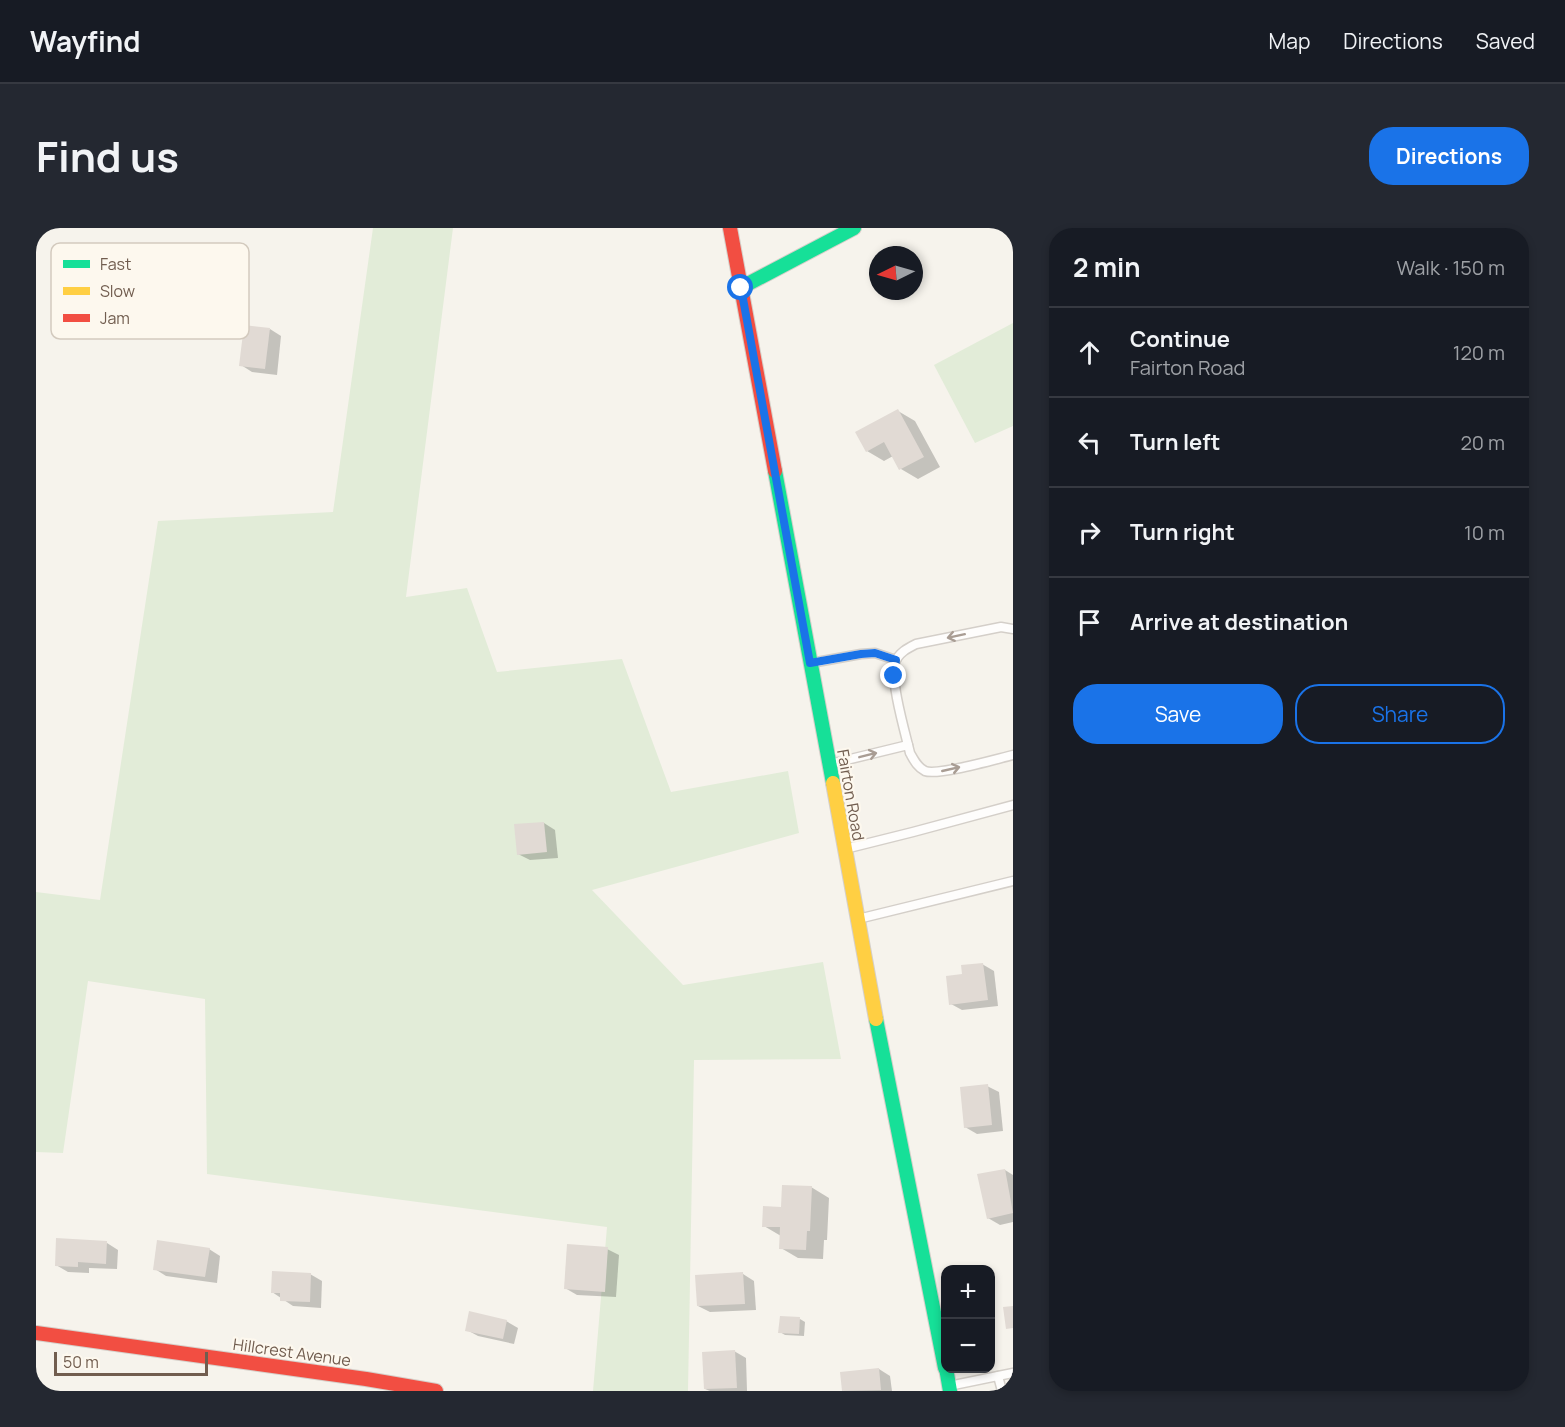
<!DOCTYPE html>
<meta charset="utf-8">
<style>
:root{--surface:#171b24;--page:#242831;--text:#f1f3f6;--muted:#9ea1a6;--line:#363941;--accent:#1a73e8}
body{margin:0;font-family:Manrope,sans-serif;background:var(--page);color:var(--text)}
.controls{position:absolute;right:18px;bottom:18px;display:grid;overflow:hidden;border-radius:12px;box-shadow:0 3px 9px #0003}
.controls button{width:54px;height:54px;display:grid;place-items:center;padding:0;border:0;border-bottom:2px solid var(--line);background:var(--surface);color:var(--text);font:30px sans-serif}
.compass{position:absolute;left:833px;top:18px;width:54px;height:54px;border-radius:50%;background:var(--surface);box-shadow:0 3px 9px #0003;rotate:265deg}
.scale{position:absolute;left:18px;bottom:15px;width:154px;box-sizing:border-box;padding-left:6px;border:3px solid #715d4f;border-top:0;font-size:16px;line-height:21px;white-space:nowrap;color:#715d4f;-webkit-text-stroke:4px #fdf8ee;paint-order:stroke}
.stop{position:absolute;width:18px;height:18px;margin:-14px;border:4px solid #1a73e8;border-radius:50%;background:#fff}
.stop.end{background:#1a73e8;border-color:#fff;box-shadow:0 2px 6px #0008}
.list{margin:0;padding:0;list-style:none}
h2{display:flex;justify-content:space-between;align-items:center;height:78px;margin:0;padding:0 24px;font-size:26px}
h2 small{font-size:20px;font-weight:400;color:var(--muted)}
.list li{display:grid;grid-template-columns:39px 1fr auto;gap:18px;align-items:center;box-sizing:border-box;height:90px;padding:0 24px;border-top:2px solid var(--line)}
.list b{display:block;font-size:22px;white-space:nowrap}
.list p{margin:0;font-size:20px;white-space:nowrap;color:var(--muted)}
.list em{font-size:20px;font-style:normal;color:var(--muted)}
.actions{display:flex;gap:12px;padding:18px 24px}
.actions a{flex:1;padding:14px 0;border:2px solid var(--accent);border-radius:24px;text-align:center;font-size:21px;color:var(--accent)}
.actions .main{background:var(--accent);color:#fff}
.icon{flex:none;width:33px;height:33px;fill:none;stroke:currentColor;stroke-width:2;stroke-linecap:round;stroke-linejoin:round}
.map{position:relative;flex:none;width:977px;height:1163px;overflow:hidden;border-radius:24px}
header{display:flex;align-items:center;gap:36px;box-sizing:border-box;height:84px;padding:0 30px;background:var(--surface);border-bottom:2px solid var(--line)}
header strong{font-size:28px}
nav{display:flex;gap:33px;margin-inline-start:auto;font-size:21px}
.intro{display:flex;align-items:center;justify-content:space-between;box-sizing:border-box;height:144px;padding:0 36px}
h1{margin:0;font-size:42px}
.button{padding:15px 27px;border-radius:24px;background:var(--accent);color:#fff;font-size:21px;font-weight:700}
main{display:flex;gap:36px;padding:0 36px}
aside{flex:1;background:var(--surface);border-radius:24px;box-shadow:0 3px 9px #0003}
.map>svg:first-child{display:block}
.green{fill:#e2ecd8}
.shadow{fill:#0003}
.building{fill:#e1dad4}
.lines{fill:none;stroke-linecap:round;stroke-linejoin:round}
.lane-casing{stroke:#d4cfc9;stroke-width:11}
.fast-casing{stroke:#d5cfc9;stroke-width:16}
.slow-casing{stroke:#d5cfc9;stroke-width:16}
.jam-casing{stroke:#d5cfc9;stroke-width:16}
.lane{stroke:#fefdfc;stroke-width:8}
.fast{stroke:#16e098;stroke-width:14}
.slow{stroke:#ffcf43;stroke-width:14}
.jam{stroke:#f24e42;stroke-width:14}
.oneway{stroke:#a99d94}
.route{stroke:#1a73e8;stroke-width:8}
.labels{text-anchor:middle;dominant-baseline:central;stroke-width:4.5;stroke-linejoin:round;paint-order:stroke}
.street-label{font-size:16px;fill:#715d4f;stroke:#fdf8ee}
.key{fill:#fdf8ee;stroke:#d3cabe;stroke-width:1.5}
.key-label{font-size:16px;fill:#715d4f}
</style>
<header>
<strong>Wayfind</strong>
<nav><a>Map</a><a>Directions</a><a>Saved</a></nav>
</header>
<div class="intro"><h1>Find us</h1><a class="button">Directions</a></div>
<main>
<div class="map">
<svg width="977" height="1163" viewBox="0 0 977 1163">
<rect width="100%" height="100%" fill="#f6f3ec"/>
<g class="green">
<polygon points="337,0 417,0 370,369 431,360 461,444 586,431 635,564 752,543 763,605 556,662 647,757 787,734 805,831 658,832 652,1163 557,1163 571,999 171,946 169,771 52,753 27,925 0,924 0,664 64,672 122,293 297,284"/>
<polygon points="977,95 977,198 939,215 898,137"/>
</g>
<g class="shadow">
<polygon points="234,101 245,108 241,147 216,144 205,137"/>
<polygon points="862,183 879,193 904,239 882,251 865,241 857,228 848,233 831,223"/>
<polygon points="508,595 519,602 522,630 494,632 482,626"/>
<polygon points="946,736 958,743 962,778 926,782 915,776 928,747"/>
<polygon points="951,858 963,864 967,903 941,906 929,899"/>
<polygon points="969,942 977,947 977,994 964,997 952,990"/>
<polygon points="775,959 793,970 791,1012 788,1012 787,1031 762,1030 745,1020 745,1008 728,998 747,980"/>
<polygon points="71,1015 82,1022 81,1041 53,1040 53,1045 32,1044 20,1037"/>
<polygon points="173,1021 184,1028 181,1055 130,1048 119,1041"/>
<polygon points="571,1021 583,1027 580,1069 541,1067 529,1060"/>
<polygon points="274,1046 286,1053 285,1080 257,1078 236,1064"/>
<polygon points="707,1046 718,1053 720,1082 674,1084 662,1078"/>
<polygon points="764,1091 769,1094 768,1108 749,1107 744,1104"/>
<polygon points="470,1093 482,1100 478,1116 442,1108 431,1102"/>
<polygon points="698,1123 710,1130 711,1163 674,1163 669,1161"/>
<polygon points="843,1141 854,1148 856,1163 808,1163 806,1146"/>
</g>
<g class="building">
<polygon points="208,97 234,100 229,141 203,138"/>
<polygon points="862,181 888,229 863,242 848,214 830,224 819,204"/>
<polygon points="508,594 511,624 481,627 478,596"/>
<polygon points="947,735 952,772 913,777 910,748 926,746 925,737"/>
<polygon points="952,856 956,897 928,900 924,859"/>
<polygon points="969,941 977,985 951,991 941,946"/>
<polygon points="746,957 776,958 774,1003 771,1003 770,1022 743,1021 744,999 726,999 727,978 745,979"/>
<polygon points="20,1010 71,1013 70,1036 42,1034 42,1039 19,1038"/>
<polygon points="121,1012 174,1020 169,1049 117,1042"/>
<polygon points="531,1016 572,1019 569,1064 528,1061"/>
<polygon points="236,1043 275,1045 274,1074 244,1073 244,1065 235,1065"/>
<polygon points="707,1044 709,1076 661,1078 659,1047"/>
<polygon points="977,1078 977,1100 970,1101 967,1079"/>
<polygon points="433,1083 471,1092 467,1111 429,1103"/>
<polygon points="744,1088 764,1089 763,1106 742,1105"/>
<polygon points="699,1122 701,1160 668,1161 666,1124"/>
<polygon points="843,1140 845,1162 806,1163 804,1144"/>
</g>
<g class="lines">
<defs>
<g id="lane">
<path d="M 977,401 L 965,399 L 880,416 C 872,420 862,425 859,435 C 854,453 869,504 874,525 C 878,532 881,539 889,543 C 902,548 960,531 977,527"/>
<polyline points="775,435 825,426 839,425 860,432"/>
<polyline points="794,536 872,517"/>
<polyline points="809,621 877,604 977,577"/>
<polyline points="822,691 977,653"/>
<polyline points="962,1148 966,1163"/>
<polyline points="913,1158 977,1145"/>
</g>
<g id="fast">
<polyline points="706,59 818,0"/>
<polyline points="739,243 797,555"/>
<polyline points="840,791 909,1140"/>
<polyline points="910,1140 914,1163"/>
</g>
<polyline id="slow" points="797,555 840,791"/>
<g id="jam">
<polyline points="694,0 739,243"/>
<polyline points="0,1105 330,1151 400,1163"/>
</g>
</defs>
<use href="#lane" class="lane-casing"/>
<use href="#fast" class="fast-casing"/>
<use href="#slow" class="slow-casing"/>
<use href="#jam" class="jam-casing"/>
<use href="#lane" class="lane"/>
<use href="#fast" class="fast"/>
<use href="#slow" class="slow"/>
<use href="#jam" class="jam"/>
</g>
<defs><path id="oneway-shaft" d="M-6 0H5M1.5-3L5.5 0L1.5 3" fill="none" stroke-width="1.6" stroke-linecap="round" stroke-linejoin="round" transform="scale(1.5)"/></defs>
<g class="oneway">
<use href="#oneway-shaft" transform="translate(920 408) rotate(168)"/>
<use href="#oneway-shaft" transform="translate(832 527) rotate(-14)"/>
<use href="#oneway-shaft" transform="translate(915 541) rotate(-13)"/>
</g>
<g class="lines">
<polyline class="route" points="705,60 774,435 825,426 839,425 860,432 858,448"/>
</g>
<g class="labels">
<g class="street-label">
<text transform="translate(815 567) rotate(80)">Fairton Road</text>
<text transform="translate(256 1124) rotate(8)">Hillcrest Avenue</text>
</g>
</g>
<rect x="15" y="15" width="198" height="96" rx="9" class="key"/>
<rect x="27" y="32" width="27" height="8" fill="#16e098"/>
<rect x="27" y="59" width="27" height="8" fill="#ffcf43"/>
<rect x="27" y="86" width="27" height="8" fill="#f24e42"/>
<g class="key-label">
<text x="64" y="42">Fast</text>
<text x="64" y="69">Slow</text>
<text x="64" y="96">Jam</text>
</g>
</svg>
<div class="controls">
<button>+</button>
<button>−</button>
</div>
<svg class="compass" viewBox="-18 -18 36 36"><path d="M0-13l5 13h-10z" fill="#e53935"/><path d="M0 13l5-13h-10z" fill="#9ea1a6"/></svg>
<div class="scale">50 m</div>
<div class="stop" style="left:705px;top:60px"></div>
<div class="stop end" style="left:858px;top:448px"></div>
</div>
<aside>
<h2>2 min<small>Walk · 150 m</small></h2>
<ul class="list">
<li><svg class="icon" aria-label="ahead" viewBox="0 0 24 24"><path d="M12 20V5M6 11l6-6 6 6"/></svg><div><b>Continue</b><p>Fairton Road</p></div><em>120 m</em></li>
<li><svg class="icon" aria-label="left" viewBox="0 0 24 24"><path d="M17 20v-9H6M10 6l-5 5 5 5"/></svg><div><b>Turn left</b></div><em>20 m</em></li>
<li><svg class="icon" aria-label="right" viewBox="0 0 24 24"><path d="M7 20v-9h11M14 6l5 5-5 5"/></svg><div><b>Turn right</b></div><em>10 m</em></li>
<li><svg class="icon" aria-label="arrive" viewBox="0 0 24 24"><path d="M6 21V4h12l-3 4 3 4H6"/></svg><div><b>Arrive at destination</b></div></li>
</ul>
<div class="actions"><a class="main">Save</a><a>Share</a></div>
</aside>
</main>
